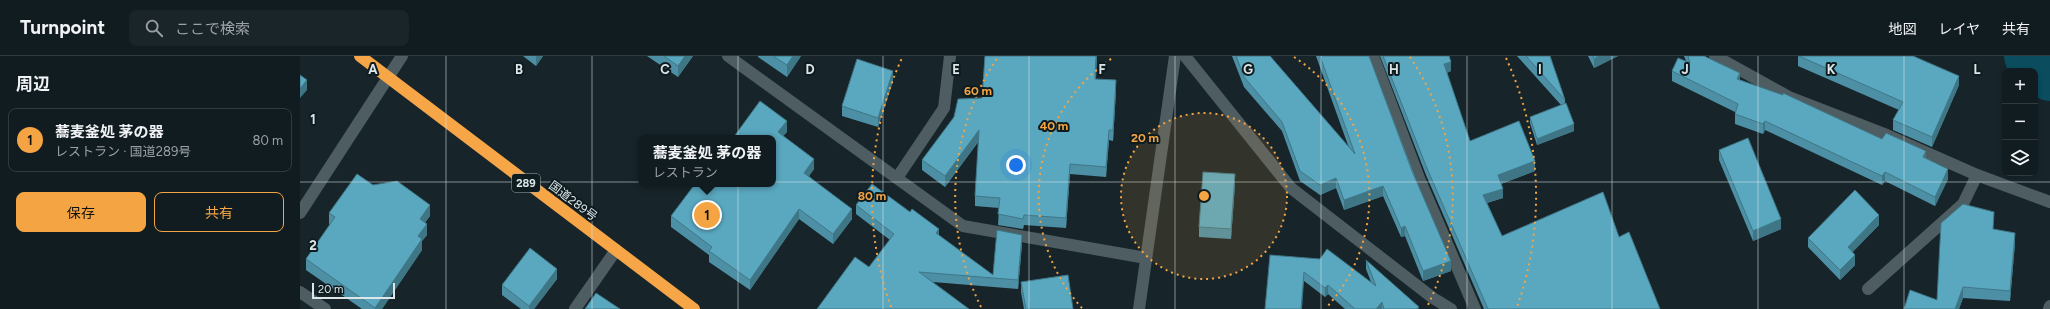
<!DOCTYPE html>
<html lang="ja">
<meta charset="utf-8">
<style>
:root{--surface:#111c20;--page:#1a2529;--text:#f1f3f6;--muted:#9ca1a5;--line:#303a3e;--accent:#f4a443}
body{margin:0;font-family:Figtree,"Noto Sans JP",sans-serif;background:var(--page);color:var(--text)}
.controls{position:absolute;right:12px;top:12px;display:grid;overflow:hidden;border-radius:8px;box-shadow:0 2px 6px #0003}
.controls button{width:36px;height:36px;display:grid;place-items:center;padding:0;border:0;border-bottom:1px solid var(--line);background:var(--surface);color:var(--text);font:20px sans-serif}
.scale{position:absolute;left:12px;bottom:10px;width:83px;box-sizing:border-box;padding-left:4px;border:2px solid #dde6e9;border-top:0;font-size:11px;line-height:14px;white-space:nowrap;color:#dde6e9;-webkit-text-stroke:3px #0e1c20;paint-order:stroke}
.you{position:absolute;left:716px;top:109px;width:14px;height:14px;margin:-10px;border:3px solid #fff;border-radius:50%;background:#1a73e8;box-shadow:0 0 0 6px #1a73e833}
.badge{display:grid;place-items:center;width:26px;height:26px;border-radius:50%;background:var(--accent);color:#111;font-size:13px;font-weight:700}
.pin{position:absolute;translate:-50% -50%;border:2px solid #fff;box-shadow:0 1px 4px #0006}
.popup{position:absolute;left:338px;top:79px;width:138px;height:52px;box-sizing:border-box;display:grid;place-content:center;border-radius:8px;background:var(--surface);filter:drop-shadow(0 1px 3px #0005);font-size:13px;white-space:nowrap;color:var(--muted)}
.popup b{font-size:15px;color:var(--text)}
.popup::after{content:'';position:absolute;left:50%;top:100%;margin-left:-8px;border:8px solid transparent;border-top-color:var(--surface)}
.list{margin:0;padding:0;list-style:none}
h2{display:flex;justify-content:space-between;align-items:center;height:52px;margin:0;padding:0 16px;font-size:17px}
h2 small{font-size:13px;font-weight:400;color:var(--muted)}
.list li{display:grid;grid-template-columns:26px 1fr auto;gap:12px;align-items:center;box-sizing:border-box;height:64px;margin:0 8px 8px;padding:0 8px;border:1px solid var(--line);border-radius:8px}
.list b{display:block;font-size:15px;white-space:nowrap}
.list p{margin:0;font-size:13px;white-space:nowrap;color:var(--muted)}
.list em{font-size:13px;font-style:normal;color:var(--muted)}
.actions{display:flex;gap:8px;padding:12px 16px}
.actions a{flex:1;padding:9px 0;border:1px solid var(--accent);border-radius:8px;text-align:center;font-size:14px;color:var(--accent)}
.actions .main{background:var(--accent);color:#111}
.icon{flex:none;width:22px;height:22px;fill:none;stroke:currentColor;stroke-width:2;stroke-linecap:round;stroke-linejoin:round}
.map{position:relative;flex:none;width:1750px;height:253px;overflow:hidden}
header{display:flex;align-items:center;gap:24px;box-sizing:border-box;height:56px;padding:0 20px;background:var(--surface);border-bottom:1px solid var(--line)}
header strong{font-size:19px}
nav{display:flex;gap:22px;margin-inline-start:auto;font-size:14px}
.search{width:280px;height:36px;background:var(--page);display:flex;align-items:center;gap:10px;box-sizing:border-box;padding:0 14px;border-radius:8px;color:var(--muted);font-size:15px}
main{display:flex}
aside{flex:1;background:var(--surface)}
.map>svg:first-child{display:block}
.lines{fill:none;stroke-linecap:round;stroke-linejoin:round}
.river{stroke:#0b4d5e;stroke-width:50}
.minor{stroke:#4d5d62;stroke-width:12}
.highway{stroke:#f6a647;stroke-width:12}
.wall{fill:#4d90a5}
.shaded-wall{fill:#3f7686}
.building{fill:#5aa8c0;stroke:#3f7686}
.grid{fill:none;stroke:#dde6e9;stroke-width:1;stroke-opacity:0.55}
.ring{fill:none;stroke:#f4a443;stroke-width:2;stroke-dasharray:2 4}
.labels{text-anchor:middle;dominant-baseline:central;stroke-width:4;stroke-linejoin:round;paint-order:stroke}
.shield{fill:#0e1c20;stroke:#9fa9ad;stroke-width:1}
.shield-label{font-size:11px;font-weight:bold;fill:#dde6e9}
.street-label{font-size:12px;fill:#dde6e9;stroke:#0e1c20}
.grid-label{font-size:13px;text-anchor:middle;font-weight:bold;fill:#dde6e9;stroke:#0e1c20;stroke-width:4;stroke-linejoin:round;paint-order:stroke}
.centre{fill:#f4a443;stroke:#0e1c20;stroke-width:2}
.ring-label{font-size:12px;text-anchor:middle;font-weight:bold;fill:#f4a443;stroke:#0e1c20;stroke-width:4;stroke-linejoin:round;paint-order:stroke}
</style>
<header>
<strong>Turnpoint</strong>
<div class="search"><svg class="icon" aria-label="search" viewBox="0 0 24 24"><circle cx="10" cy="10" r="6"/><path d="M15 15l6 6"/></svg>ここで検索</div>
<nav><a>地図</a><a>レイヤ</a><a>共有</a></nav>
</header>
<main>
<aside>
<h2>周辺<small></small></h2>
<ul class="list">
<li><span class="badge">1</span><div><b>蕎麦釜処 茅の器</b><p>レストラン · 国道289号</p></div><em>80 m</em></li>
</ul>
<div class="actions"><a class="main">保存</a><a>共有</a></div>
</aside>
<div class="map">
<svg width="1750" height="253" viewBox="0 0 1750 253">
<rect width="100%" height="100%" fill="#17252a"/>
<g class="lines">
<polyline class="river" points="1729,0 1750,20"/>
<g class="minor">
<polyline points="428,0 663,170 846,202"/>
<polyline points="885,0 991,132 1133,242 1151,253"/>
<polyline points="1073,0 1119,122 1175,253"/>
<polyline points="1415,0 1489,41 1582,77 1677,119 1750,146"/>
<polyline points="597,122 644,52 650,0"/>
<polyline points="0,157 102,0"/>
<polyline points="1568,233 1663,148 1677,119"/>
<polyline points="0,236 25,253"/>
<polyline points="275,253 316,194"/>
<polyline points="839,253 875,0"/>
<polyline points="1749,253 1750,250"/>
</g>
<polyline class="highway" points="60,0 394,253"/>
</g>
<g class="wall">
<polygon points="223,0 243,0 236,10"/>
<polygon points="347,0 393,0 378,21"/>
<polygon points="458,0 501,0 487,21 458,1"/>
<polygon points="685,0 797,0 796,23 816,35 813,85 809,84 806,121 770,118 766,172 724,169 723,173 698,169 699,152 675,150 675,140 679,85 645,131 622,114 622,104 682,42"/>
<polygon points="932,0 970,0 1049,92 1016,0 1069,0 1151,215 1123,225 1105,180 1101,181 1083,140 1044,154 1036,132 1020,139 1000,125 982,75 944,31"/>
<polygon points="1080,0 1149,0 1151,15 1147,17 1170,85 1235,115 1201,128 1203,142 1187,147 1202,180 1319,181 1360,253 1184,253 1126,119"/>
<polygon points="1217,0 1250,0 1265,44 1265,48 1274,75 1237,89 1230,67 1230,61 1261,49"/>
<polygon points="1288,0 1318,0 1294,12"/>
<polygon points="1384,0 1404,0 1440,24 1582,83 1626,102 1648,123 1635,150 1585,125 1582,129 1465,74 1463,78 1435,68 1435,56 1372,25 1372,15 1386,5"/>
<polygon points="1498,0 1659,29 1632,91 1593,74 1593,64 1599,54 1498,10"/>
<polygon points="593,25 578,71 542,60 542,50"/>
<polygon points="487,76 483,80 514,113 509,120 552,163 533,188 499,163 450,234 409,206 409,199 371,171 371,160"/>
<polygon points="1419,94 1481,173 1453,185 1419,104"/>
<polygon points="935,128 931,183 899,181 899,171"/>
<polygon points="73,129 130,160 125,166 127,179 122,185 122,194 82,253 62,253 6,214 6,203 30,169 29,168 29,157"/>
<polygon points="556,149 639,180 693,219 722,188 718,233 633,226 569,211 590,184 556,158"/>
<polygon points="1579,169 1552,196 1555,209 1540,224 1508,191 1508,182"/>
<polygon points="1694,173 1715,187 1710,245 1663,242 1659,253 1604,253 1637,244"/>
<polygon points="970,199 1071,226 1066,213 1066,204 1119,253 1045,253 1028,238 1025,241"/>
<polygon points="257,223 234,253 221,253 202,239 202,229"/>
<polygon points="721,226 773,253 724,253 721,236"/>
</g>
<g class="shaded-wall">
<polygon points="236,0 243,0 236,10"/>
<polygon points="385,0 393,0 378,21 378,10"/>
<polygon points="493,0 501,0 487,21 487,9"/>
<polygon points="796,0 797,0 795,33 795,23"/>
<polygon points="1299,0 1318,0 1294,12 1294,3"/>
<polygon points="1151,6 1151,15 1144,18 1144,8"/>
<polygon points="593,15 593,25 578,71 578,62"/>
<polygon points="1440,17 1440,26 1437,23"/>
<polygon points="1659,20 1659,29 1632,91 1632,81"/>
<polygon points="7,24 7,34 0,42 0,33"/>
<polygon points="816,24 816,35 813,85 813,74"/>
<polygon points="487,65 487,76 478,86 478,76"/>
<polygon points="1465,65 1465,74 1463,78 1463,68"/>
<polygon points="1274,68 1274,75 1237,89 1237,83"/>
<polygon points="679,74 679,84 645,131 645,120"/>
<polygon points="809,74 809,84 806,121 806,111"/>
<polygon points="1626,95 1626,105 1623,101"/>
<polygon points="514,103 514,113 504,127 504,117"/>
<polygon points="1235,105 1235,115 1198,129 1198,119"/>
<polygon points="770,108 770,118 766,172 766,162"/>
<polygon points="1648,113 1648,123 1635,150 1635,141"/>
<polygon points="1585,116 1585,125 1582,129 1582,120"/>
<polygon points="935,118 935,128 931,183 931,173"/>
<polygon points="1036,122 1036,132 1020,139 1020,129"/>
<polygon points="1083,130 1083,140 1044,154 1044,144"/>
<polygon points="1203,133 1203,142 1183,148 1183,139"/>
<polygon points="130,149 130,160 120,174 120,163"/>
<polygon points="499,153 499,163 450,234 450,224"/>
<polygon points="552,153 552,163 533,188 533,178"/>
<polygon points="1579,159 1579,169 1548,201 1548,191"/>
<polygon points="1481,163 1481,173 1453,185 1453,175"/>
<polygon points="127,168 127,179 122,185 122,194 82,253 75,253 75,252 118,180"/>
<polygon points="1105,170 1105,180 1101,181 1101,172"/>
<polygon points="639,173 639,183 636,177"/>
<polygon points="1715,177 1715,187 1710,245 1710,235"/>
<polygon points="722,179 722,188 718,233 718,224"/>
<polygon points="1555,199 1555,209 1540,224 1540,214"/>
<polygon points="1151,205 1151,215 1123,225 1123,215"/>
<polygon points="257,213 257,223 234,253 229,253 229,250"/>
<polygon points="1004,216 1004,225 1002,253 1001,253"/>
<polygon points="1028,229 1028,238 1025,241 1025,232"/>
<polygon points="1663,231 1663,242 1659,253 1655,253"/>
<polygon points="1082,246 1082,253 1076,253"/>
</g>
<g class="building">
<polygon points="364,0 385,0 378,10"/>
<polygon points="473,0 493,0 487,9"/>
<polygon points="685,0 796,0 795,23 816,24 813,74 809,74 806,111 770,108 766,162 724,159 723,163 698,158 700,142 675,140 679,74 645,120 622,104 654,61 658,43 682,42"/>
<polygon points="936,0 970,0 1055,98 1020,0 1069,0 1112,115 1151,205 1123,215 1105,170 1101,172 1083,130 1044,144 1036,122 1020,129 1000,115 982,66 944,21"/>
<polygon points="1083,0 1149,0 1151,6 1144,8 1170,85 1219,65 1235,105 1198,119 1203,133 1183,139 1202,180 1303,136 1319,181 1329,176 1360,253 1188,253 1126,110"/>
<polygon points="1226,0 1250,0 1265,44"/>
<polygon points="1293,0 1299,0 1294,3"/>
<polygon points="1388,0 1404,0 1440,17 1437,23 1483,39 1483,37 1582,83 1586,77 1626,95 1623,101 1648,113 1635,141 1585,116 1582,120 1465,65 1463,68 1435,58 1438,48 1372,15 1378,2 1390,7"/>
<polygon points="1499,0 1613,0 1659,20 1632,81 1593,64 1603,46"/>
<polygon points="557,3 593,15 578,62 542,50"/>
<polygon points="0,19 7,24 0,33"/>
<polygon points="460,45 487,65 478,76 514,103 504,117 552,153 533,178 499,153 450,224 409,195 412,191 371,160 395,128 473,128 473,82 433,82"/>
<polygon points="1266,47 1274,68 1237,83 1230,61"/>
<polygon points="1448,82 1481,163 1453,175 1419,94"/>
<polygon points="903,116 935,118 931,173 899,171"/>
<polygon points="57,118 73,129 97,125 130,149 120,163 127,168 118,180 122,183 75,252 6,203 35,161 29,157"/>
<polygon points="572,128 610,156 612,153 639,173 636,177 693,219 697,174 722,179 718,224 619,216 669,253 517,253 555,201 569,211 594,178 556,149"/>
<polygon points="1555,134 1579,159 1548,191 1555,199 1540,214 1508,182"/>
<polygon points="1663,148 1694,156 1693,173 1715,177 1710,235 1663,231 1655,253 1604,253 1610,234 1637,244 1641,167"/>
<polygon points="230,192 257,213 229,250 202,229"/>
<polygon points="1027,193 1076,230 1066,204 1119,251 1116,253 1084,253 1082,246 1076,253 1055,253 1028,229 1025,232 1004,216 1001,253 965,253 970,199 1020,203"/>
<polygon points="768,219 773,253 726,253 721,226"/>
<polygon points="296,237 320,253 285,253"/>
</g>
<path class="grid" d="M 146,0 L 146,253M 292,0 L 292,253M 438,0 L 438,253M 583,0 L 583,253M 729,0 L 729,253M 875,0 L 875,253M 1021,0 L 1021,253M 1167,0 L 1167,253M 1312,0 L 1312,253M 1458,0 L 1458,253M 1604,0 L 1604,253M 0,126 L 1750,126"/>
<circle cx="904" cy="140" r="83" fill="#f4a443" fill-opacity=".12"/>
<g class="ring">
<circle cx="904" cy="140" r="83"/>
<path d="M782 252A166 166 0 0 1 814 1M994 1A166 166 0 0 1 1026 252"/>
<path d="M681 251A249 249 0 0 1 698 1M1110 1A249 249 0 0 1 1127 251"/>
<path d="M591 251A332 332 0 0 1 602 2M1206 2A332 332 0 0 1 1217 251"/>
</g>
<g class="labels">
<rect class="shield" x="212" y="118" width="28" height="18" rx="3"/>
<g class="shield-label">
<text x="226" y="127">289</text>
</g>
<g class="street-label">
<text transform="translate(273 145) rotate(37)">国道289号</text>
</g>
</g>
<g class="grid-label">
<text x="73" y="18">A</text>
<text x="219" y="18">B</text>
<text x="365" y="18">C</text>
<text x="510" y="18">D</text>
<text x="656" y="18">E</text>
<text x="802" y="18">F</text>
<text x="948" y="18">G</text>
<text x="1094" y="18">H</text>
<text x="1240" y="18">I</text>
<text x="1385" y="18">J</text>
<text x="1531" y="18">K</text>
<text x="1677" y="18">L</text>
<text x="13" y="68">1</text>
<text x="13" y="194">2</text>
</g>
<circle cx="904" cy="140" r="6" class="centre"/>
<g class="ring-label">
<text x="678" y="39">60 m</text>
<text x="754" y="74">40 m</text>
<text x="845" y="86">20 m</text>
<text x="572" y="144">80 m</text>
</g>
</svg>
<div class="controls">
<button>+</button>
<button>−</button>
<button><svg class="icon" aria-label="layers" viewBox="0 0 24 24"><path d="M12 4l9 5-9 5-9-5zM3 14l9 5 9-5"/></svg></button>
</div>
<div class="scale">20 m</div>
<div class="you"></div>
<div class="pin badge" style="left:407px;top:159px">1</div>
<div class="popup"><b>蕎麦釜処 茅の器</b>レストラン</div>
</div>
</main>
